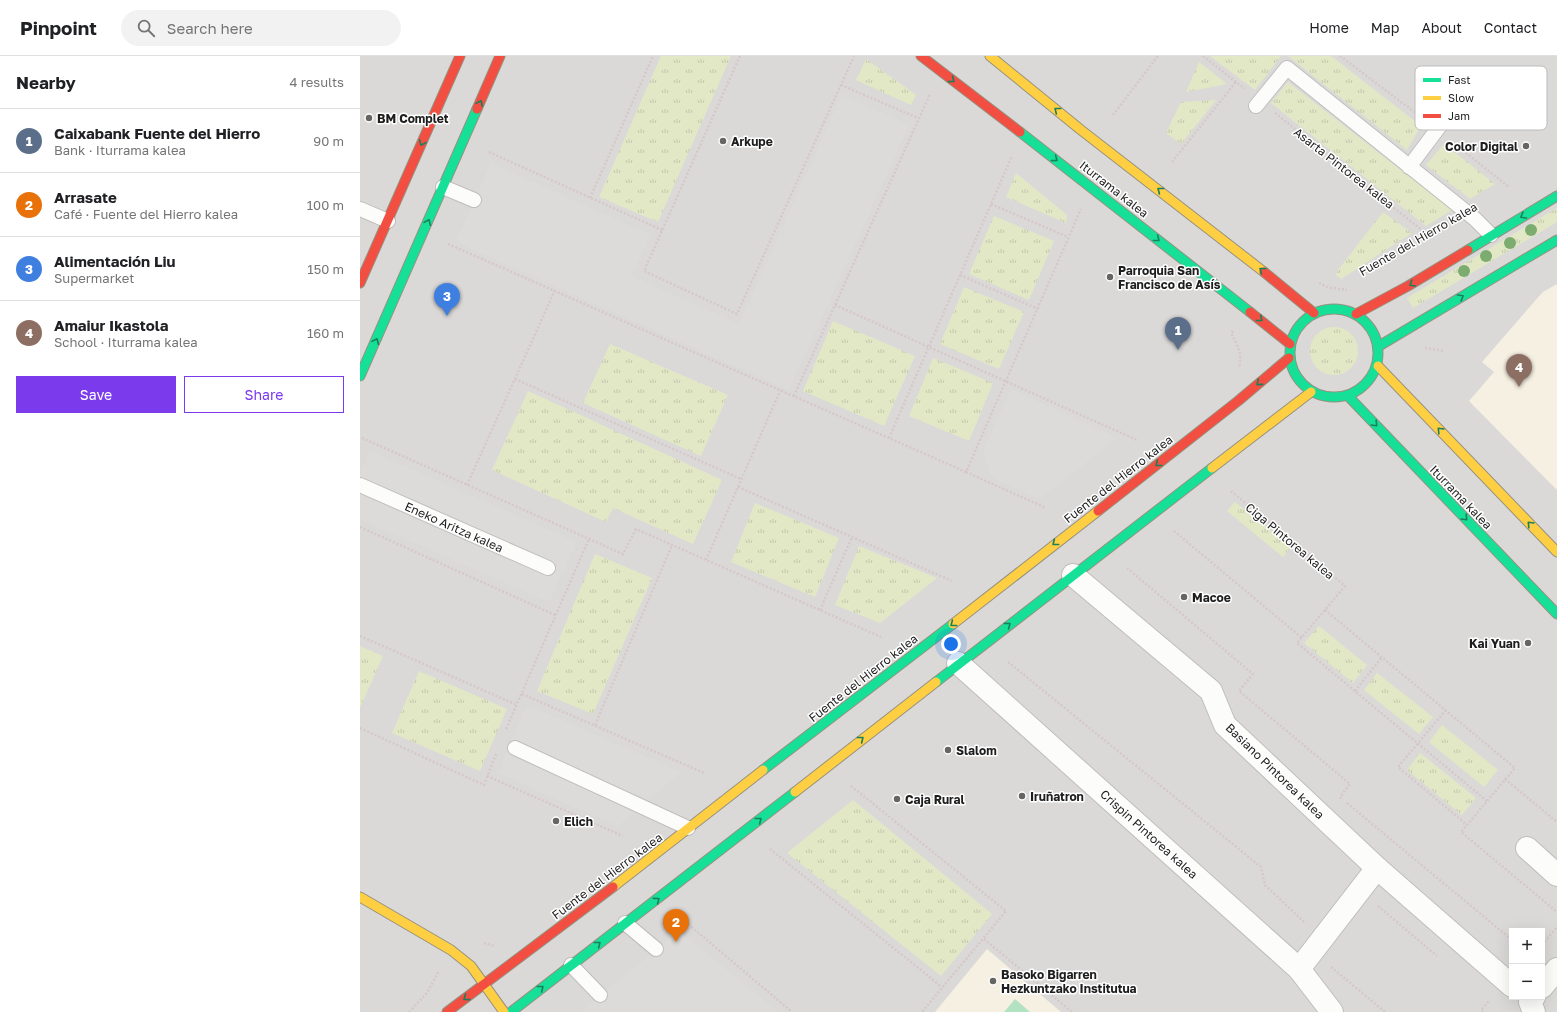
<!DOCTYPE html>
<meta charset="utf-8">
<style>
:root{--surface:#fff;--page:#f2f2f2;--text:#202124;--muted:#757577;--line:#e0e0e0;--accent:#7c3aed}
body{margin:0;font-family:"Golos Text",sans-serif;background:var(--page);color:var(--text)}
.controls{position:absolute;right:12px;bottom:12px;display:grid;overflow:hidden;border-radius:0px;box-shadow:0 4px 16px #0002}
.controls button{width:36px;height:36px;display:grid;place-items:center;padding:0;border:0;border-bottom:1px solid var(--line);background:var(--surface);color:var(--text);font:20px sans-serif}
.you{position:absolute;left:591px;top:588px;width:14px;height:14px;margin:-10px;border:3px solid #fff;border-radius:50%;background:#1a73e8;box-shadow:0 0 0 6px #1a73e833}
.badge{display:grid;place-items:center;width:26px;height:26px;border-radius:50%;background:var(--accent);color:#fff;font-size:13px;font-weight:700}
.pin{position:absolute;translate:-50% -33px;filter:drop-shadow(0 1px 2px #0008)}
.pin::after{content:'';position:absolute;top:21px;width:14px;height:12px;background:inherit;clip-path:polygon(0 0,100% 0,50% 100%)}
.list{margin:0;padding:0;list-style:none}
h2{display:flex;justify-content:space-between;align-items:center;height:52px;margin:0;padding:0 16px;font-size:17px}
h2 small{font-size:13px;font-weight:400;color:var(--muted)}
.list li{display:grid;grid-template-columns:26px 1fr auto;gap:12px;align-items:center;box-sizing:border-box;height:64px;padding:0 16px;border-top:1px solid var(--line)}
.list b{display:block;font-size:15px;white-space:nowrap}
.list p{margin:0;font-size:13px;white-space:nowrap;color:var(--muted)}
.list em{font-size:13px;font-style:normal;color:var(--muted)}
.actions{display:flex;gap:8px;padding:12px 16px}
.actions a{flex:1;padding:9px 0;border:1px solid var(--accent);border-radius:0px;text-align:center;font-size:14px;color:var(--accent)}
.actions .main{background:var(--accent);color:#fff}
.icon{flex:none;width:22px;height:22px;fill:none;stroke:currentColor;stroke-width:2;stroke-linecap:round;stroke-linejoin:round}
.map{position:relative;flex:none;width:1197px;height:956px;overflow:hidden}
header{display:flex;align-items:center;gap:24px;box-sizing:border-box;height:56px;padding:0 20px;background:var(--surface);border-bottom:1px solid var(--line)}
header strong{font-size:19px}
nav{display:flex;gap:22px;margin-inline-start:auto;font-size:14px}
.search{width:280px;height:36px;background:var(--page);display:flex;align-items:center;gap:10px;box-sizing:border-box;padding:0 14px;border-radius:22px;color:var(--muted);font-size:15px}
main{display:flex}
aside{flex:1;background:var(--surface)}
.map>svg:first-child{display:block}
.residential{fill:#dbd9d8;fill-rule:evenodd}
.education{fill:#f6f0e2}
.grass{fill:url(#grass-tufts)}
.pitch{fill:#b2e2c2}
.parking{fill:#dcdbda}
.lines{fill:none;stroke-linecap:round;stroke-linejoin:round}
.lane-casing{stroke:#bfbebd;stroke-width:16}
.street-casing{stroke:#bfbebd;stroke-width:24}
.fast-casing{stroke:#96927f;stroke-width:11}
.slow-casing{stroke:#96927f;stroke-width:11}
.jam-casing{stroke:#96927f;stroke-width:11}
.path{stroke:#d6c7c9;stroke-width:2.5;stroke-dasharray:2 2;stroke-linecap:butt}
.lane{stroke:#fcfcfb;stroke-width:14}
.street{stroke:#fcfcfb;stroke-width:22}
.fast{stroke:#16e098;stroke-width:9}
.slow{stroke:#ffcf43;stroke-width:9}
.jam{stroke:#f24e42;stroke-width:9}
.tree{fill:#7cac70}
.oneway{stroke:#1a7f5b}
.poi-dot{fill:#666564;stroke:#fff;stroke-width:1.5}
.labels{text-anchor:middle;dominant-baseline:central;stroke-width:3;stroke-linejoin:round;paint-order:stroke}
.poi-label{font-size:12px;font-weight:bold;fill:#1e1e1e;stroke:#fff;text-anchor:start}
.street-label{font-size:12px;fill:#1e1e1e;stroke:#fff}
.key{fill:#fff;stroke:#bcbcbc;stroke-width:1}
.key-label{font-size:11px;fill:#1e1e1e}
</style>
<header>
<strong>Pinpoint</strong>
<div class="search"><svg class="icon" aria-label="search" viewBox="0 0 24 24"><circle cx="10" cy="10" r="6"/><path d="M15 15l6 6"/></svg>Search here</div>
<nav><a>Home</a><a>Map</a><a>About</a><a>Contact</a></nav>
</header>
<main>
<aside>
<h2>Nearby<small>4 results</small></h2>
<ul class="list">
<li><span class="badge" style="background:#5c6f8a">1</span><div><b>Caixabank Fuente del Hierro</b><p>Bank · Iturrama kalea</p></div><em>90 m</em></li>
<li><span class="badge" style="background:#e8710a">2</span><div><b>Arrasate</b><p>Café · Fuente del Hierro kalea</p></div><em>100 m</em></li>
<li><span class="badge" style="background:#3f7fe0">3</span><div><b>Alimentación Liu</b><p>Supermarket</p></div><em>150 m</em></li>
<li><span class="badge" style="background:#8d6e63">4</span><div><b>Amaiur Ikastola</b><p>School · Iturrama kalea</p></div><em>160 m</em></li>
</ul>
<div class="actions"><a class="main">Save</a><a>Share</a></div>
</aside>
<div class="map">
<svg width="1197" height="956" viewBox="0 0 1197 956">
<defs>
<pattern id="grass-tufts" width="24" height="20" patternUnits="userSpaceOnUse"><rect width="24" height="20" fill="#e2e8c6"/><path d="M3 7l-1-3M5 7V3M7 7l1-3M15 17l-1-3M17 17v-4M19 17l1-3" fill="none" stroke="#c1c7aa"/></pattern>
</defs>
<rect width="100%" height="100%" fill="#ece9e7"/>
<path class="residential" d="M 0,0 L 1197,0 L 1197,956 L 0,956 ZM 1152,875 L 1182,875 L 1182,941 L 1152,941 Z"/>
<g class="education">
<polygon points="1197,228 1197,434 1109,345 1134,316 1122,306 1174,246 1183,236"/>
<polygon points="627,893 701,956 575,956"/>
</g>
<g class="grass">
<polygon points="301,0 371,0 298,166 239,141"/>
<polygon points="850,0 921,0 895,34"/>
<polygon points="928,0 971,0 1061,70 1047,94"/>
<polygon points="506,3 556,39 551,49 496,24"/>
<polygon points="839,6 867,28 826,36"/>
<polygon points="928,26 1092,154 1066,170 911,47"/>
<polygon points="856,44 821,88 806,77 821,46"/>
<polygon points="1084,88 1135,128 1110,143 1066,109"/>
<polygon points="656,117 707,159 706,167 646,141"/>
<polygon points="1197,152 1197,166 1053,252 1047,242"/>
<polygon points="1023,156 1052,177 981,223 975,218"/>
<polygon points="634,160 694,185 669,244 609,218"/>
<polygon points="604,231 664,256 639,313 580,288"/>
<polygon points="473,265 555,300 524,370 443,335"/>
<circle cx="974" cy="295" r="24"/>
<polygon points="250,288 368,339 341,400 223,347"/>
<polygon points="573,302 633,327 609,385 549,360"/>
<polygon points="168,335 362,424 333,488 253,452 246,466 132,414"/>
<polygon points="875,446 931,491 923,501 867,455"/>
<polygon points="395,447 479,482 455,541 371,506"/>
<polygon points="499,490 577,522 520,567 475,549"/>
<polygon points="235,498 292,522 233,658 177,635"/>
<polygon points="959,570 1007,609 993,627 944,587"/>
<polygon points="0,590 23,600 0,652"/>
<polygon points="59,615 147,653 120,715 32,677"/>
<polygon points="1017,617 1073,661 1059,678 1004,634"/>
<polygon points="1082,669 1138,714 1124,731 1069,686"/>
<polygon points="1060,697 1116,742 1102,759 1047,714"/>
<polygon points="493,744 632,858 581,920 427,797"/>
</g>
<polygon class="pitch" points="655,943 670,956 644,956"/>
<g class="parking">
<polygon points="482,39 549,69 429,334 96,186 131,107 290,179 271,220 379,268"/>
<polygon points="651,333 757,382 680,443 633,422 623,396"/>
<polygon points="10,395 216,486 189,546 0,463 0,417"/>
<polygon points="167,649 321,716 258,770 138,717"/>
<polygon points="319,875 418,956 220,956"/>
</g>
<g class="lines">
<defs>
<g id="lane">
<polyline points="896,50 927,12 1115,163 1131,179"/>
<polyline points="1049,111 1082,67"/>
<polyline points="83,131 114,144"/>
<polyline points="0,153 28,165"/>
<polyline points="0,429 188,512"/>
<polyline points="155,692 328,772"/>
<polyline points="265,867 296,893"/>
<polyline points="211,909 240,939"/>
</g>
<g id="street">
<polyline points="713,519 851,635 865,669 1017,812 1152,930"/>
<polyline points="598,607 939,913 972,956"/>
<polyline points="1167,792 1197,819"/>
<polyline points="939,913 1017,812"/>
<polyline points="1182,931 1197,913"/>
<polyline points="1174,956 1170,946 1174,941"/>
</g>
<g id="fast">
<polyline points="660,76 890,256"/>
<polyline points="1108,194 1197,140"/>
<circle cx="974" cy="297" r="44"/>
<polyline points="1019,290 1197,184"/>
<polyline points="0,320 117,53"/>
<polyline points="988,340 1197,558"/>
<polyline points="576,626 852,412"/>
<polyline points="403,714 593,568"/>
<polyline points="151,956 435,736"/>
</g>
<g id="slow">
<polyline points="630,0 721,74 904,216"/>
<polyline points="1018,310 1197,496"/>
<polyline points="852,412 951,336"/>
<polyline points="593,568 738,455"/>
<polyline points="435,736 576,626"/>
<polyline points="253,831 403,714"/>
<polyline points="0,841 91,894 111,910 144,956"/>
</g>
<g id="jam">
<polyline points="561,0 660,76"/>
<polyline points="117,53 140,0"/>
<polyline points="904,216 954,257"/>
<polyline points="0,227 100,0"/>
<polyline points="890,256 930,288"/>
<polyline points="996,258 1048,230 1108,194"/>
<polyline points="738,455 878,345 929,302"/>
<polyline points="87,956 253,831"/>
</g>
</defs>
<use href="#lane" class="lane-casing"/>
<use href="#street" class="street-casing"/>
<use href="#fast" class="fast-casing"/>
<use href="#slow" class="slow-casing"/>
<use href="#jam" class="jam-casing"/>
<g class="path">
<polyline points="380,0 284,215 377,258 494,0"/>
<polyline points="843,0 885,33"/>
<polyline points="980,0 1061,61"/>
<polyline points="481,29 558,62"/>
<polyline points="915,57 1068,179"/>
<polyline points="753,59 798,0"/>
<polyline points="1093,87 1149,131"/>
<polyline points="129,96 302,174"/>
<polyline points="812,106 876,26"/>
<polyline points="230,142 293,0"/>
<polyline points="631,148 708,181"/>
<polyline points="88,188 606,416 721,153"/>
<polyline points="600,219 678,253"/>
<polyline points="959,227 967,231 987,234"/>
<polyline points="475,249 777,384"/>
<path d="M 873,275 L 871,277 C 877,288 883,298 879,311"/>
<polyline points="1065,292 1084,295"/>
<polyline points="155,323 381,423"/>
<polyline points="434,340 570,38"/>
<polyline points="2,382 263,498 276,473 521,581"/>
<polyline points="529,382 652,100"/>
<polyline points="606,416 686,452"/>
<polyline points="107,429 195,234"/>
<polyline points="378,431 592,525"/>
<polyline points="871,435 985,530 937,587 1127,745"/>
<polyline points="0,471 195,559"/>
<polyline points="814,475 942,582"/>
<polyline points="346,504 420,335"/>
<polyline points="767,512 893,618 879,635 990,728 980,741 982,743"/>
<polyline points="460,554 492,481"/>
<polyline points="965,554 1155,712 1101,776 1197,856"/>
<polyline points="0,580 157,649"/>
<polyline points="648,606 901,811 905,829 945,867"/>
<polyline points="995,635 1022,601"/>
<polyline points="162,638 344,717"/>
<polyline points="1086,654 1038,711 1107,769"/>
<polyline points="235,669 312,489"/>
<polyline points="0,672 124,729 136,698"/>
<polyline points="146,673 229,483"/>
<polyline points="127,720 263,780"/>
<polyline points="1145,723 1197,766"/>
<polyline points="491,730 646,855 562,956"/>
<polyline points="987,747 1152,884"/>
<polyline points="410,793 582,931"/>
<polyline points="1018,850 1077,900"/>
<polyline points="322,863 432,956"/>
<polyline points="624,883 712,956"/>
<polyline points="124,887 134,890"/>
<polyline points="1182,889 1197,871"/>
<polyline points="971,911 1025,956"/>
<polyline points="49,956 67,937 79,915"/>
<polyline points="1123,956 1121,954 1130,944"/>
</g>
<use href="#lane" class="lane"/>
<use href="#street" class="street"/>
<use href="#fast" class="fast"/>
<use href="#slow" class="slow"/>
<use href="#jam" class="jam"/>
</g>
<g class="tree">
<circle cx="1171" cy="174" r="6"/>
<circle cx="1150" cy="187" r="6"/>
<circle cx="1126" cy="200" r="6"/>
<circle cx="1104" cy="215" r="6"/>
</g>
<defs><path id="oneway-chevron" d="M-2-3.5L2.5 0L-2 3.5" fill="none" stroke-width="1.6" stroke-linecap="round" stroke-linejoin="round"/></defs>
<g class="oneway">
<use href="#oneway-chevron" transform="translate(592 24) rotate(37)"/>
<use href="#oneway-chevron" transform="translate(120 47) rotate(-66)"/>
<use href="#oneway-chevron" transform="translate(697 54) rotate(-141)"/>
<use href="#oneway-chevron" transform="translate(62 87) rotate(114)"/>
<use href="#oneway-chevron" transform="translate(695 103) rotate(37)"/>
<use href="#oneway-chevron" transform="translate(800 134) rotate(-142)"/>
<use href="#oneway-chevron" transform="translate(1163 160) rotate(150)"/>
<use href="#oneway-chevron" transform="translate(68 166) rotate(-66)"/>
<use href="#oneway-chevron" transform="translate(797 183) rotate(38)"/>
<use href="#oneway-chevron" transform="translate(902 214) rotate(-142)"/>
<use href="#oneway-chevron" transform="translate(1052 228) rotate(149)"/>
<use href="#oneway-chevron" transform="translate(1101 241) rotate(-31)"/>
<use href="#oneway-chevron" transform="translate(900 263) rotate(39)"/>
<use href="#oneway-chevron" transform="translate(16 285) rotate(-66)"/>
<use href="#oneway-chevron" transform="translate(899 327) rotate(140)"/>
<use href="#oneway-chevron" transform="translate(1015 368) rotate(46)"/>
<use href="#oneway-chevron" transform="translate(1080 374) rotate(-134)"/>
<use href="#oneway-chevron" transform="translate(798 408) rotate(142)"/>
<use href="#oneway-chevron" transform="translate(1105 462) rotate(46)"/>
<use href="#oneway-chevron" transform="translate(1170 468) rotate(-134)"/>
<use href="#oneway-chevron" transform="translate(695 487) rotate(142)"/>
<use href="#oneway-chevron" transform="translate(593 568) rotate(142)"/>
<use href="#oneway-chevron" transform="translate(648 569) rotate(-37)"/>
<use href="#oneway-chevron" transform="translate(501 683) rotate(-38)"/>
<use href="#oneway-chevron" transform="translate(399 764) rotate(-38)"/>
<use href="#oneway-chevron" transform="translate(297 844) rotate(-37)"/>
<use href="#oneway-chevron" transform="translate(238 888) rotate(-38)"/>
<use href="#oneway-chevron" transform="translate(181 932) rotate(-38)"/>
<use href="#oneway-chevron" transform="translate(106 942) rotate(144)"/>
</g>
<g class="poi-dot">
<circle cx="9" cy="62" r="4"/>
<circle cx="363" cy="85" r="4"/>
<circle cx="1166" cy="90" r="4"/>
<circle cx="750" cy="221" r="4"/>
<circle cx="824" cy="541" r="4"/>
<circle cx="1168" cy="587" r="4"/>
<circle cx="588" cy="694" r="4"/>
<circle cx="662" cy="740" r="4"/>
<circle cx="537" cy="743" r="4"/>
<circle cx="196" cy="765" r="4"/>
<circle cx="633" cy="925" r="4"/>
</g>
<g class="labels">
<g class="poi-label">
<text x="17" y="62">BM Complet</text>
<text x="371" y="85">Arkupe</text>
<text x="1158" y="90" text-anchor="end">Color Digital</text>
<text x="758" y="214">Parroquia San<tspan x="758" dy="14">Francisco de Asís</tspan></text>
<text x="832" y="541">Macoe</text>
<text x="1160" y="587" text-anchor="end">Kai Yuan</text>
<text x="596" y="694">Slalom</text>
<text x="670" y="740">Iruñatron</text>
<text x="545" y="743">Caja Rural</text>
<text x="204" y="765">Elich</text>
<text x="641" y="918">Basoko Bigarren<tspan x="641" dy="14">Hezkuntzako Institutua</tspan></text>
</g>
<g class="street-label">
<text transform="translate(984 112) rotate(38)">Asarta Pintorea kalea</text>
<text transform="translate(754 133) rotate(38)">Iturrama kalea</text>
<text transform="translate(1058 183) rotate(-30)">Fuente del Hierro kalea</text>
<text transform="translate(758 423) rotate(-38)">Fuente del Hierro kalea</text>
<text transform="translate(1101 441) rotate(46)">Iturrama kalea</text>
<text transform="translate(94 471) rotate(24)">Eneko Aritza kalea</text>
<text transform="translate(930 485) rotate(40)">Ciga Pintorea kalea</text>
<text transform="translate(503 622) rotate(-38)">Fuente del Hierro kalea</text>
<text transform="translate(915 715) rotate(44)">Basiano Pintorea kalea</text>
<text transform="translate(789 778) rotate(42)">Crispin Pintorea kalea</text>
<text transform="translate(247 820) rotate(-37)">Fuente del Hierro kalea</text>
</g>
</g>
<rect x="1055" y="10" width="132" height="64" rx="6" class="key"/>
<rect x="1063" y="22" width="18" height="4" fill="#16e098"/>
<rect x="1063" y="40" width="18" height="4" fill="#ffcf43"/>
<rect x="1063" y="58" width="18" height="4" fill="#f24e42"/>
<g class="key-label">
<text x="1088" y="28">Fast</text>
<text x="1088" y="46">Slow</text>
<text x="1088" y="64">Jam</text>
</g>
</svg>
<div class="controls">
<button>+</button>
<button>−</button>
</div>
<div class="you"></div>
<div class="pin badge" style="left:818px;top:294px;background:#5c6f8a">1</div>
<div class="pin badge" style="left:316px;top:886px;background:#e8710a">2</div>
<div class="pin badge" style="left:87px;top:260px;background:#3f7fe0">3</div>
<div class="pin badge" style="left:1159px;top:331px;background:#8d6e63">4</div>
</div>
</main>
